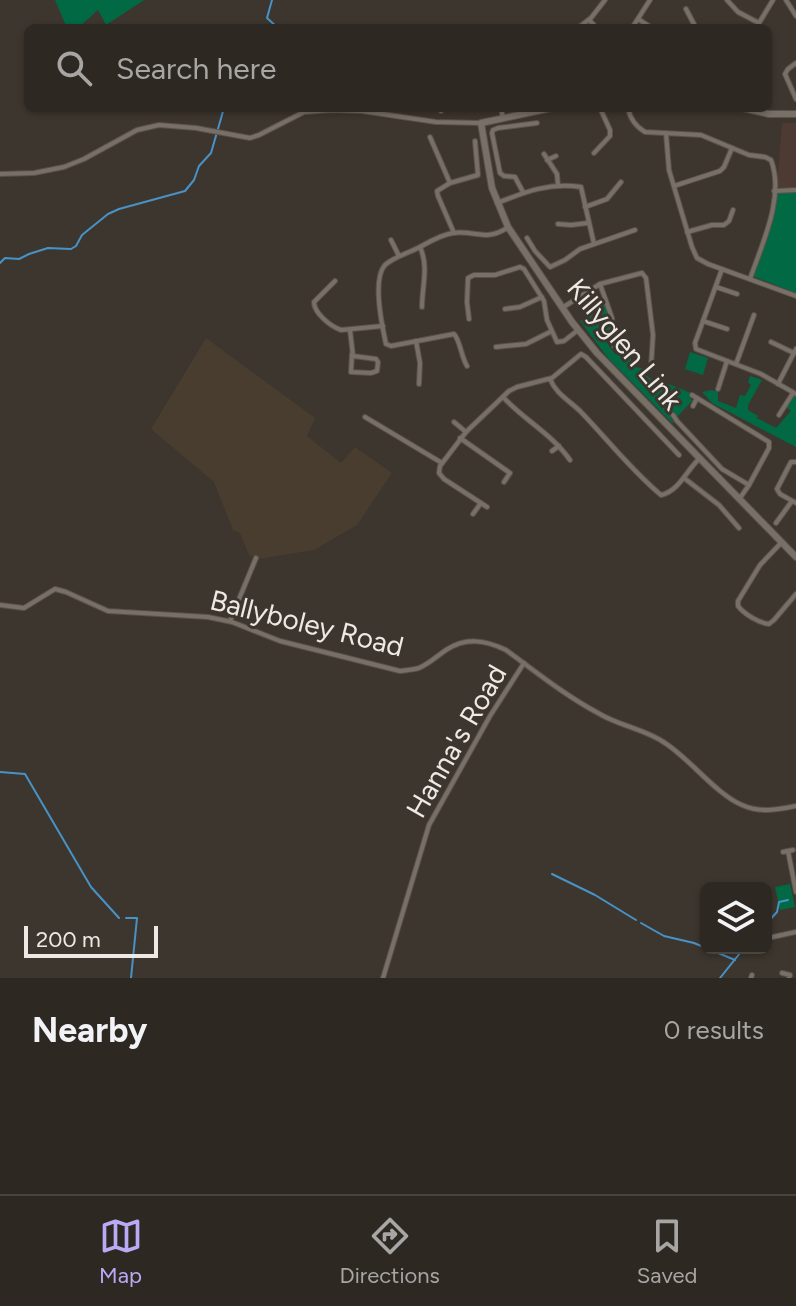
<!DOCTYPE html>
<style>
:root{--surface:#2e2822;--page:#36302a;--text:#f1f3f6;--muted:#a7a6a5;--line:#494440;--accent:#baaaf6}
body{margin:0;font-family:Figtree,sans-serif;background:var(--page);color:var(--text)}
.controls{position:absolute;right:24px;bottom:24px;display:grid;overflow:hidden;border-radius:12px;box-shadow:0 2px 6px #0004}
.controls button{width:72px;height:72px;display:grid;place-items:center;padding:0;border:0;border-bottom:2px solid var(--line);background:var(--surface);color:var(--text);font:40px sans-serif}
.scale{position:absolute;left:24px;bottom:20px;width:134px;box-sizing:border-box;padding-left:8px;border:4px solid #eee9e4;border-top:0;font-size:22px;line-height:28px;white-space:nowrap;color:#eee9e4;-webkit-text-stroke:6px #3d362e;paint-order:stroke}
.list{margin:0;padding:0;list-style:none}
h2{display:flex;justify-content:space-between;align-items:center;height:104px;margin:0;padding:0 32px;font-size:34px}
h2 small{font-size:26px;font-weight:400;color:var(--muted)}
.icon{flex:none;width:44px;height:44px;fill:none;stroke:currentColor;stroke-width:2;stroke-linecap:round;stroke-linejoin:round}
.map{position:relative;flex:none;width:796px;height:978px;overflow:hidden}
.search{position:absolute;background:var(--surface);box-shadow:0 2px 6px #0004;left:24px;right:24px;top:24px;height:88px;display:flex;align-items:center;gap:20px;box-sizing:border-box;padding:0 28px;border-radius:12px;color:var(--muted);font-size:30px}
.sheet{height:216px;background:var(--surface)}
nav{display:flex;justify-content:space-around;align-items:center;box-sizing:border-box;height:112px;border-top:2px solid var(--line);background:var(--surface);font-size:22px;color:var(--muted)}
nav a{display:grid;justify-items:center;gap:4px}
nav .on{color:var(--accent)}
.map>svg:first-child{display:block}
.built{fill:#493d30}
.education{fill:#4d3a32}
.green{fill:#016a45}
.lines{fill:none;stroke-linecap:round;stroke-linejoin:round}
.stream{stroke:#4793c7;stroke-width:2}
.street-casing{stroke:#59524c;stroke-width:6}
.secondary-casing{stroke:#59524c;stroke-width:8}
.street{stroke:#786f67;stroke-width:4}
.secondary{stroke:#786f67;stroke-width:6}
.labels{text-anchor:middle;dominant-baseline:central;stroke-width:6;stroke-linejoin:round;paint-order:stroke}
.street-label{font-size:28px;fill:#eee9e4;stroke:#3d362e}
</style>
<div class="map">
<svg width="796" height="978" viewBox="0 0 796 978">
<rect width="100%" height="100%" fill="#3d362e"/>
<polygon class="built" points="206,338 315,418 307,436 341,463 355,447 392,473 357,525 314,550 258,559 249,555 240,533 233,530 214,482 151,429"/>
<polygon class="education" points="782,123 796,123 796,188 777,187"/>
<g class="green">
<polygon points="55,0 144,0 106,25 98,10 78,28 67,28"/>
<polygon points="796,192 796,293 752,276 776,193"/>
<polygon points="605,304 610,320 605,324 604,327 609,327 612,331 612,343 609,343 609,346 615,354 631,355 631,366 645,369 647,376 654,381 666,383 691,393 690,395 692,401 678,416 672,415 671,419 674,422 672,423 608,358 580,321"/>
<polygon points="690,352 708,358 703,375 685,369"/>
<polygon points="750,376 762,380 748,405 748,410 758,416 757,418 776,428 791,411 786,407 794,395 796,397 796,447 712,403 702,392 712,390 718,392 718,401 736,408 740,395 745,396 751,385 748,382"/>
<polygon points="790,884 795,907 780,910 775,887"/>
</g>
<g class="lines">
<g class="stream">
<polyline points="272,0 267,18 278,28"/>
<polyline points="0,263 5,258 19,259 29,254 48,248 71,249 76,246 82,235 108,214 119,209 185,191 194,180 199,166 211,153 224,108"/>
<polyline points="0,772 25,774 91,887 119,918"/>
<polyline points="552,874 595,895 636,920"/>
<polyline points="126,918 137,918 131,978"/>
<polyline points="641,923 664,936 694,943 735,960"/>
<polyline points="766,924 777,912 779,902 788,900"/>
<polyline points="720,978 744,948"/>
</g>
<defs>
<g id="street">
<polyline points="727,0 738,12 759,23"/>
<polyline points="786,0 796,16"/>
<polyline points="686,9 696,28"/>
<polyline points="638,19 652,28"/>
<polyline points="589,20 597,28"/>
<polyline points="578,28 591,18 605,0"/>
<polyline points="632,28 650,0"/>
<polyline points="756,28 773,0"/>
<polyline points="796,63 788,69 785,74 796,99"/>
<polyline points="501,108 503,118"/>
<path d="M 628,108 C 630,119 635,126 645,132 L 701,135 L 749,155 L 765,157 L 771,160 C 785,197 762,244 750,279"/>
<polyline points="441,111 441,108"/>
<polyline points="666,133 669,170 692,247 697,258 708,264 796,296"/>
<polyline points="430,137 450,183"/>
<polyline points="594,153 610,136 610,130 600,108"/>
<polyline points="544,154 557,174 558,185"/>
<polyline points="547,160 556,156"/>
<polyline points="0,174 34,173 64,167 84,159 137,130 159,125 196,128 250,138 259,135 304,112 332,110 362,111 436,122 481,123"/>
<polyline points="674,186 720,171 724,167 732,148"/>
<polyline points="774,191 796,190"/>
<polyline points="523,192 515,177 504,176 500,173 492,133 493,130 498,128 537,123"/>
<path d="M 497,203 C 525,192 550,182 581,187 L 594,244"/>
<polyline points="585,207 607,199 621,182"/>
<polyline points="558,224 571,225 588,223"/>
<polyline points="687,232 712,225 724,225 729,221 733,210"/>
<polyline points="454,233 438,196 437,191 450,183 478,175 475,141"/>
<polyline points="527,238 535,251 550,267 565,260 580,249 635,230"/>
<polyline points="391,240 399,256"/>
<path d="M 420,247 C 429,267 422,286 422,307"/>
<polyline points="722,269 695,343 696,349 761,374 796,394"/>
<path d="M 335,281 L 314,302 C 314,313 330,326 341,330 L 383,326"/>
<polyline points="600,284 612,318 614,346"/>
<polyline points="716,287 737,294"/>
<polyline points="562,308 600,284 642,273 646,278 653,335 651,367"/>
<polyline points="505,309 520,307 542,297"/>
<polyline points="469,319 467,302 468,278 474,275 495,275 520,267 524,269 544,301 547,320 557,342 564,341 578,330"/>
<polyline points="703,321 727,329"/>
<polyline points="350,330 353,356 376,359 378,362 377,371 371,373 351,372 352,354"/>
<polyline points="416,341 420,363 419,384"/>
<polyline points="771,342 794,353"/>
<polyline points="496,347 526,344 550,332"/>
<polyline points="736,364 754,315"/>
<path d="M 467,366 C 461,356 460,340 454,334 L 391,346 L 386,344 C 382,326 372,279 385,265 C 394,257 408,253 418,248 C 429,242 440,235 453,233 C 475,230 485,242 507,228"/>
<path d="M 550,379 C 556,394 570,401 581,412 C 608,440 631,470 661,495 C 679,491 686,471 699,459"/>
<polyline points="778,384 796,349"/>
<polyline points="718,389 727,361"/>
<polyline points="692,395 769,442 769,448 749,485 740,498"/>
<path d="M 503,397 C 524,420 552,434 570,460"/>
<polyline points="693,406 697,398"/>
<polyline points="673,415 677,421 722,469 749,485"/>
<polyline points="779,415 793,393"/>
<polyline points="365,417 442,463"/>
<polyline points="454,422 466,432"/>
<polyline points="460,438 510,473 504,482"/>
<polyline points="552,451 559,446"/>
<polyline points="796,462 791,462 777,489 780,494 796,503"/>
<polyline points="684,478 719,505 739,528"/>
<polyline points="487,507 444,479 439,473 440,466 466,432 509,391 517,387 552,378 581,354 586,357 679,455"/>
<polyline points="473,514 481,503"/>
<polyline points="776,523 792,501"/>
<path d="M 781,543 L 760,565 L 738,601 L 738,606 C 744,614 759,623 769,624 L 774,620 L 796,594"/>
<path d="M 0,605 L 24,608 L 55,589 L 66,592 L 108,611 L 208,617 L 232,622 L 280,641 L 400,671 C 406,670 413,670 419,668 C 429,664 437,656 446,650 C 466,637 485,640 506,650 C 536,672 566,696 598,713 C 619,726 645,729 665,743 C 690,759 716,794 742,805 C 760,813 777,810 796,806"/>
<polyline points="230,621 256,558"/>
<polyline points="788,851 796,892"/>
<polyline points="783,852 793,850"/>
<polyline points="768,938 796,932"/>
<polyline points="782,973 790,975 789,978"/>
<polyline points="383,978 429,825 490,716 524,663"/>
<polyline points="751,978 752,975"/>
</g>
<g id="secondary">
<polyline points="551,108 481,123 492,188 508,227 572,322 597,353 796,557"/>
<polyline points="743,108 769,114 796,114"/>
</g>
</defs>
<use href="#street" class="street-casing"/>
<use href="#secondary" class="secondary-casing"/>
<use href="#street" class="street"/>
<use href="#secondary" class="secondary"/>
</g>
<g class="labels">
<g class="street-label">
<text transform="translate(625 344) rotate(50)">Killyglen Link</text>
<text transform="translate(307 623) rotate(14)">Ballyboley Road</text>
<text transform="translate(456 741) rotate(-60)">Hanna's Road</text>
</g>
</g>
</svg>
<div class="controls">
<button><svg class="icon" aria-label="layers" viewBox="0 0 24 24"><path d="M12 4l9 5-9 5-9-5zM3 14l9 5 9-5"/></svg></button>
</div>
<div class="scale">200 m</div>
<div class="search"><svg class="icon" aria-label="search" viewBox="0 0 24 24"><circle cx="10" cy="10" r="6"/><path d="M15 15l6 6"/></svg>Search here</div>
</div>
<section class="sheet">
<h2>Nearby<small>0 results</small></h2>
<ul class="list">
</ul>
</section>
<nav>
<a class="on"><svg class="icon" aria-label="map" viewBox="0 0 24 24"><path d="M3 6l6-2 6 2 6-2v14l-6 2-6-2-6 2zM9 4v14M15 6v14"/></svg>Map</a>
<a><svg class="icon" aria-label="directions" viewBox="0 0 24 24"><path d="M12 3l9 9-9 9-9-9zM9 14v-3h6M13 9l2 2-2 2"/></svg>Directions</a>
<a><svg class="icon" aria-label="saved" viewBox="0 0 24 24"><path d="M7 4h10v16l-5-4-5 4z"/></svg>Saved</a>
</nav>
